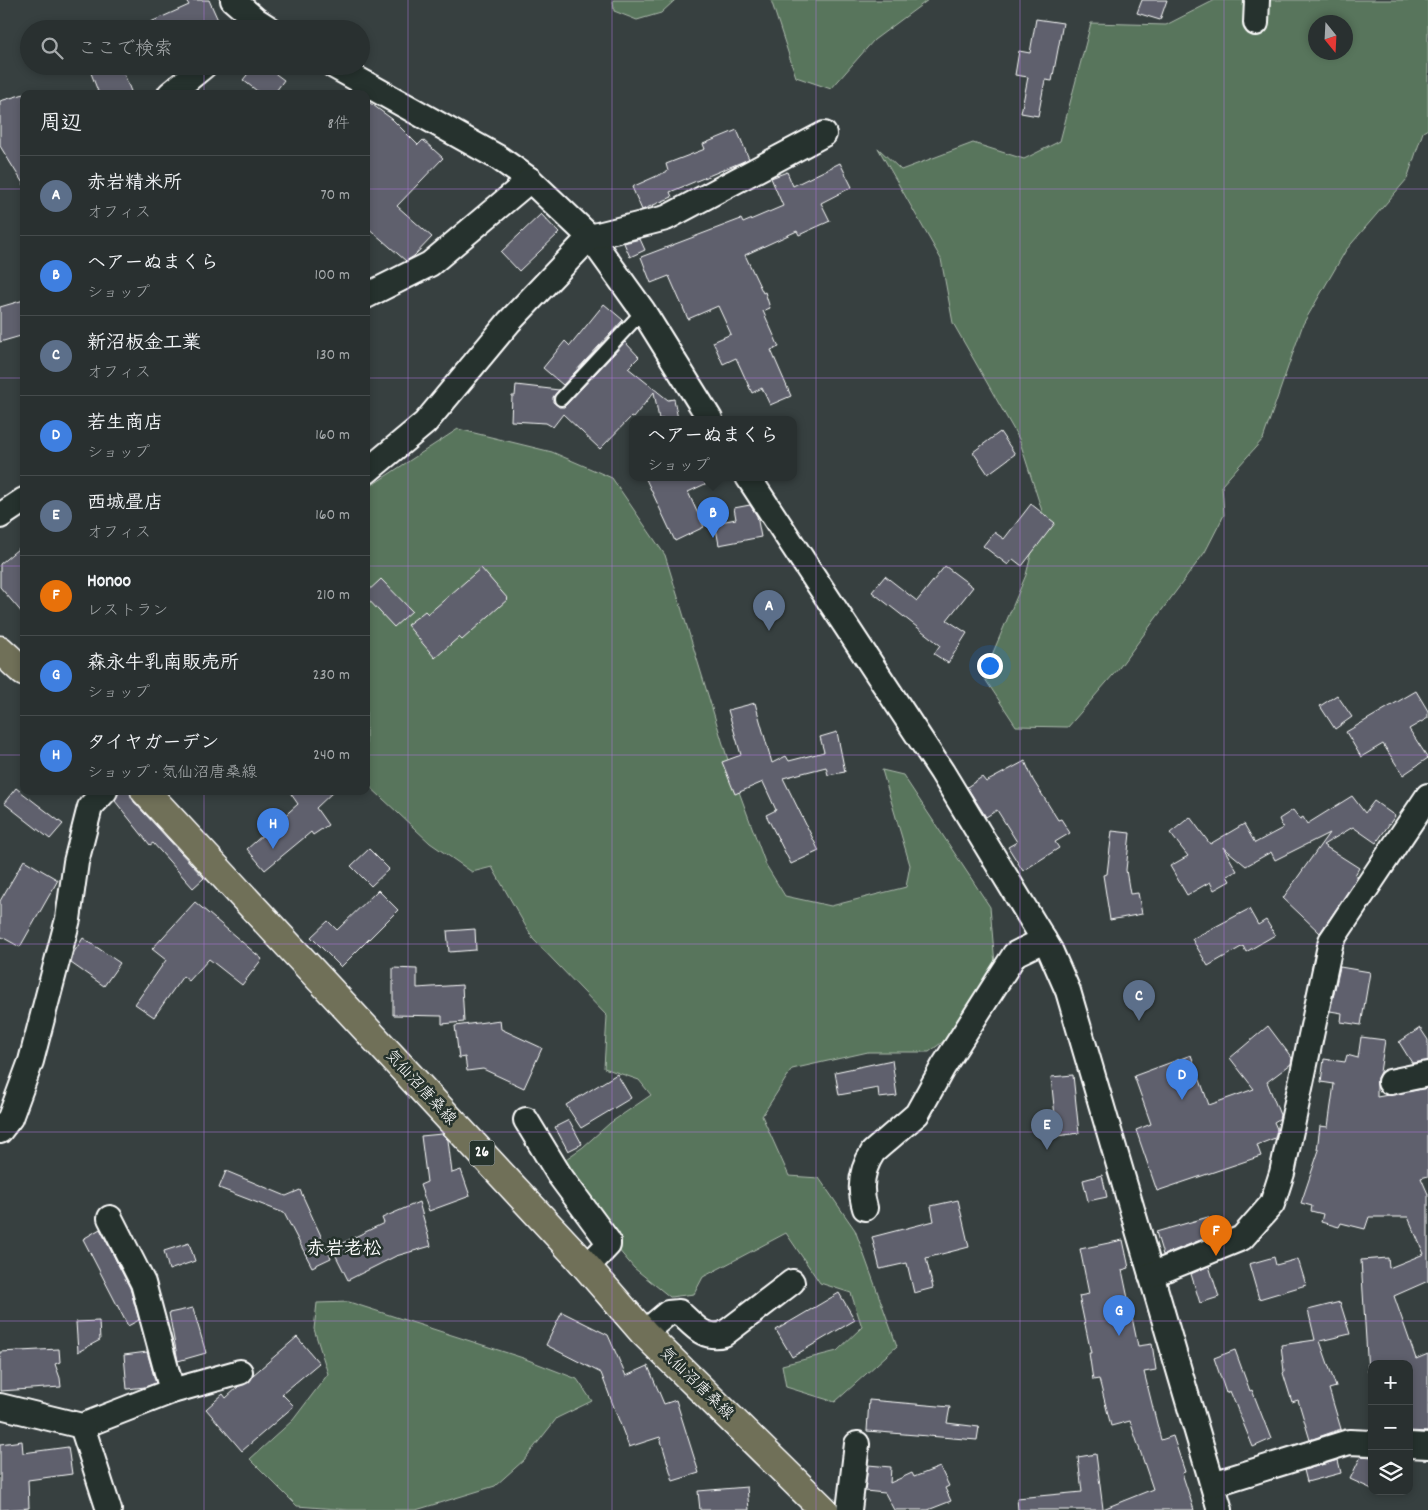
<!DOCTYPE html>
<html lang="ja">
<meta charset="utf-8">
<style>
:root{--surface:#293030;--page:#353c3c;--text:#f1f3f6;--muted:#a5a9ab;--line:#454b4c;--accent:#ea580c}
body{margin:0;font-family:Dekko,"Klee One",sans-serif;background:var(--page);color:var(--text)}
.controls{position:absolute;right:15px;bottom:15px;display:grid;overflow:hidden;border-radius:10px;box-shadow:0 2px 8px #0003}
.controls button{width:45px;height:45px;display:grid;place-items:center;padding:0;border:0;border-bottom:1px solid var(--line);background:var(--surface);color:var(--text);font:25px sans-serif}
.compass{position:absolute;left:1308px;top:15px;width:45px;height:45px;border-radius:50%;background:var(--surface);box-shadow:0 2px 8px #0003;rotate:162deg}
.you{position:absolute;left:989px;top:665px;width:18px;height:18px;margin:-12px;border:4px solid #fff;border-radius:50%;background:#1a73e8;box-shadow:0 0 0 8px #1a73e833}
.badge{display:grid;place-items:center;width:32px;height:32px;border-radius:50%;background:var(--accent);color:#fff;font-size:16px;font-weight:700}
.pin{position:absolute;translate:-50% -41px;filter:drop-shadow(0 1px 2px #0008)}
.pin::after{content:'';position:absolute;top:26px;width:18px;height:15px;background:inherit;clip-path:polygon(0 0,100% 0,50% 100%)}
.popup{position:absolute;left:629px;top:416px;width:168px;height:65px;box-sizing:border-box;display:grid;place-content:center;border-radius:10px;background:var(--surface);filter:drop-shadow(0 1px 4px #0005);font-size:16px;white-space:nowrap;color:var(--muted)}
.popup b{font-size:19px;color:var(--text)}
.popup::after{content:'';position:absolute;left:50%;top:100%;margin-left:-10px;border:10px solid transparent;border-top-color:var(--surface)}
.list{margin:0;padding:0;list-style:none}
h2{display:flex;justify-content:space-between;align-items:center;height:65px;margin:0;padding:0 20px;font-size:21px}
h2 small{font-size:16px;font-weight:400;color:var(--muted)}
.list li{display:grid;grid-template-columns:32px 1fr auto;gap:15px;align-items:center;box-sizing:border-box;height:80px;padding:0 20px;border-top:1px solid var(--line)}
.list b{display:block;font-size:19px;white-space:nowrap}
.list p{margin:0;font-size:16px;white-space:nowrap;color:var(--muted)}
.list em{font-size:16px;font-style:normal;color:var(--muted)}
.icon{flex:none;width:28px;height:28px;fill:none;stroke:currentColor;stroke-width:2;stroke-linecap:round;stroke-linejoin:round}
.map{position:relative;flex:none;width:1428px;height:1510px;overflow:hidden}
.search{position:absolute;background:var(--surface);box-shadow:0 2px 8px #0003;left:20px;top:20px;width:350px;height:55px;display:flex;align-items:center;gap:12px;box-sizing:border-box;padding:0 18px;border-radius:28px;color:var(--muted);font-size:19px}
.panel{position:absolute;background:var(--surface);box-shadow:0 2px 8px #0003;left:20px;top:90px;width:350px;height:705px;border-radius:10px}
.map>svg:first-child{display:block}
.green{fill:#58745b;stroke:#acbaad;fill-rule:evenodd}
.building{fill:#5e606d;stroke:#fff}
.lines{fill:none;stroke-linecap:round;stroke-linejoin:round}
.service-casing{stroke:#fff;stroke-width:16}
.minor-casing{stroke:#fff;stroke-width:28}
.primary-casing{stroke:#fff;stroke-width:31}
.service{stroke:#26332d;stroke-width:12}
.minor{stroke:#26332d;stroke-width:24}
.primary{stroke:#706f59;stroke-width:28}
.grid{fill:none;stroke:#a976d5;stroke-width:1;stroke-opacity:0.55}
.labels{text-anchor:middle;dominant-baseline:central;stroke-width:5;stroke-linejoin:round;paint-order:stroke}
.shield{fill:#26332d;stroke:#bec2c0;stroke-width:1}
.shield-label{font-size:15px;font-weight:bold;fill:#fff}
.street-label{font-size:16px;fill:#fff;stroke:#26332d}
.quarter-label{font-size:19px;font-weight:bold;fill:#fff;stroke:#26332d}
</style>
<div class="map">
<svg width="1428" height="1510" viewBox="0 0 1428 1510">
<rect width="100%" height="100%" fill="#374040"/>
<filter id="ink" filterUnits="userSpaceOnUse"><feTurbulence type="fractalNoise" baseFrequency=".02" numOctaves="2"/><feDisplacementMap in="SourceGraphic" scale="10" xChannelSelector="R" yChannelSelector="G"/><feConvolveMatrix kernelMatrix="1 2 1 2 8 2 1 2 1" color-interpolation-filters="sRGB"/></filter>
<g filter="url(#ink)">
<g class="green">
<polygon points="613,0 675,0 661,13 637,20 614,11"/>
<polygon points="771,0 928,0 874,40 831,89 796,77"/>
<path d="M 1215,0 L 1428,0 L 1428,129 L 1423,132 L 1407,179 L 1346,250 L 1303,324 L 1263,439 L 1222,485 L 1224,515 L 1205,552 L 1119,668 L 1068,727 L 1016,726 L 983,676 L 1026,575 L 1042,511 L 1019,439 L 953,323 L 941,259 L 878,148 L 901,170 L 973,143 L 1024,159 L 1060,141 L 1091,23 L 1166,25 ZM 1316,22 L 1346,22 L 1346,52 L 1316,52 Z"/>
<polygon points="458,429 552,452 612,478 665,555 731,770 766,865 785,896 831,906 906,887 910,865 882,770 903,775 990,907 996,976 979,1015 929,1052 868,1052 792,1069 762,1116 789,1176 819,1178 855,1230 897,1346 835,1402 786,1387 782,1365 837,1351 862,1327 851,1293 820,1283 786,1233 703,1277 694,1294 670,1297 634,1268 618,1249 609,1222 577,1189 563,1161 583,1147 610,1123 651,1095 639,1080 604,1068 607,1016 533,939 492,867 472,872 430,843 366,783 366,489"/>
<polygon points="349,1302 523,1358 577,1379 592,1401 557,1418 524,1460 495,1486 416,1510 349,1510 297,1506 250,1459 293,1420 328,1374 314,1329 317,1303"/>
</g>
<g class="building">
<polygon points="186,0 209,0 222,29 135,29 189,5"/>
<polygon points="1142,0 1167,0 1160,20 1137,13"/>
<polygon points="1036,19 1063,23 1052,81 1045,80 1038,116 1021,113 1028,77 1015,75 1019,51 1030,53"/>
<polygon points="108,66 121,66 132,94 99,94 91,73"/>
<polygon points="254,66 265,66 284,80 274,94 261,94 243,80"/>
<polygon points="24,94 24,185 0,146 0,101"/>
<polygon points="366,100 392,119 418,145 423,140 443,158 397,206 432,237 414,256 406,261 366,226"/>
<polygon points="737,130 749,159 670,192 672,197 642,210 632,187 668,171 666,164 705,149 703,144"/>
<polygon points="840,163 852,187 821,203 830,221 799,235 797,231 745,255 763,293 765,292 770,308 763,311 779,347 771,350 791,396 770,405 762,388 752,393 736,358 723,364 713,342 731,334 718,306 688,319 669,276 651,283 641,257 741,219 743,223 783,206 771,178 787,172 793,186"/>
<polygon points="541,214 559,233 519,271 501,252"/>
<polygon points="640,239 645,250 630,257 624,243"/>
<polygon points="24,300 24,335 0,342 0,307"/>
<polygon points="604,304 623,320 563,385 543,368 565,341 570,346"/>
<polygon points="625,342 639,357 628,368 668,400 674,399 678,419 659,419 654,392 633,418 631,417 600,449 563,414 553,427 546,423 511,421 512,396 515,396 516,385 559,390 553,397 553,402 559,407 564,407"/>
<polygon points="1000,432 1015,454 988,474 973,452"/>
<polygon points="645,477 720,477 688,492 704,527 675,541"/>
<polygon points="1031,504 1055,523 1022,566 1013,559 1008,565 983,546 994,532 1004,539"/>
<polygon points="750,505 757,516 761,537 719,545 715,523 736,519 734,508"/>
<polygon points="24,544 24,615 0,587 0,564"/>
<polygon points="945,566 973,587 947,620 967,633 948,663 934,654 940,645 872,592 885,576 917,601"/>
<polygon points="481,568 508,599 462,640 459,637 435,658 407,625 425,611 428,614"/>
<polygon points="381,579 412,611 394,627 366,597 366,593"/>
<polygon points="1416,691 1428,711 1428,718 1409,729 1428,758 1403,775 1383,744 1361,757 1346,732"/>
<polygon points="1337,695 1352,717 1335,729 1320,706"/>
<polygon points="755,703 772,763 786,756 789,761 824,752 820,737 837,732 845,772 828,775 826,767 783,778 819,851 791,864 766,815 776,810 763,782 735,794 722,762 741,755 728,710"/>
<polygon points="1025,761 1033,780 1058,820 1061,819 1070,833 1055,842 1059,848 1023,871 1008,847 1017,842 997,810 986,817 967,787 982,777 986,782"/>
<polygon points="16,788 63,824 50,839 4,803"/>
<polygon points="118,791 130,791 134,802 204,878 193,888 153,843 150,845 115,801"/>
<polygon points="289,791 334,791 316,808 328,825 313,835 311,832 265,870 247,849 298,804"/>
<polygon points="1352,796 1365,813 1374,801 1395,816 1376,843 1353,827 1323,845 1359,868 1355,875 1358,877 1320,933 1283,898 1329,833 1275,860 1271,852 1246,866 1223,847 1237,871 1227,876 1230,881 1214,890 1210,882 1187,895 1170,866 1188,856 1170,833 1190,817 1210,844 1244,824 1255,843 1283,828 1279,819 1293,810 1300,819 1303,817 1307,824"/>
<polygon points="1112,831 1130,833 1126,870 1130,894 1138,893 1142,914 1110,920 1103,875 1107,874"/>
<polygon points="369,849 389,869 371,886 351,866"/>
<polygon points="24,860 58,880 20,947 0,936 0,901"/>
<polygon points="378,890 398,910 341,967 311,937 328,921 337,930"/>
<polygon points="195,902 262,959 242,985 209,959 189,981 183,976 154,1017 135,1004 166,960 152,949"/>
<polygon points="1249,909 1258,925 1266,920 1275,935 1246,952 1243,946 1208,966 1192,939"/>
<polygon points="475,929 476,950 449,952 447,931"/>
<polygon points="83,938 120,963 104,986 71,963 74,952"/>
<polygon points="1340,967 1370,972 1361,1025 1341,1022 1342,1013 1330,1011"/>
<polygon points="393,968 417,969 417,988 462,985 464,1022 442,1024 442,1016 393,1015"/>
<polygon points="500,1020 501,1029 542,1048 524,1088 483,1069 467,1071 465,1057 459,1058 455,1026"/>
<polygon points="1268,1026 1292,1058 1291,1064 1267,1082 1280,1115 1279,1119 1274,1122 1277,1129 1275,1138 1257,1145 1261,1156 1157,1191 1136,1130 1151,1124 1134,1076 1191,1055 1209,1105 1254,1089 1230,1058"/>
<polygon points="1420,1028 1428,1040 1428,1061 1412,1063 1399,1042"/>
<polygon points="1361,1037 1385,1040 1380,1072 1377,1078 1377,1097 1428,1088 1428,1176 1421,1178 1428,1194 1428,1281 1394,1296 1416,1359 1428,1354 1428,1432 1409,1431 1409,1364 1372,1364 1372,1370 1368,1372 1361,1260 1388,1258 1389,1268 1424,1254 1408,1217 1369,1217 1365,1229 1341,1223 1339,1227 1321,1222 1323,1214 1311,1211 1312,1206 1301,1203 1319,1150 1317,1150 1320,1126 1328,1127 1334,1084 1321,1082 1324,1059 1345,1062 1347,1055 1358,1058"/>
<polygon points="892,1060 897,1096 879,1098 878,1088 839,1095 835,1072"/>
<polygon points="617,1074 631,1098 581,1128 566,1105"/>
<polygon points="1073,1075 1079,1133 1057,1136 1051,1077"/>
<polygon points="569,1120 582,1144 568,1151 555,1127"/>
<polygon points="442,1134 448,1140 452,1173 461,1170 470,1196 429,1211 420,1185 427,1182 421,1136"/>
<polygon points="226,1171 286,1196 300,1190 331,1258 312,1267 284,1213 219,1188"/>
<polygon points="1102,1175 1107,1197 1088,1201 1083,1180"/>
<polygon points="958,1200 969,1247 926,1258 933,1288 914,1293 907,1263 880,1269 872,1237 934,1221 931,1206"/>
<polygon points="419,1202 431,1246 396,1256 348,1280 332,1248 384,1223 382,1218"/>
<polygon points="1208,1217 1213,1235 1163,1255 1156,1232"/>
<polygon points="100,1229 130,1288 139,1320 128,1326 83,1239"/>
<polygon points="1123,1240 1129,1268 1122,1270 1138,1346 1152,1344 1156,1370 1144,1372 1161,1440 1173,1436 1185,1472 1182,1473 1194,1510 1018,1510 1017,1498 1082,1492 1078,1457 1096,1454 1103,1509 1153,1489 1130,1421 1111,1426 1099,1379 1093,1380 1089,1353 1091,1353 1079,1296 1089,1294 1080,1249"/>
<polygon points="189,1243 195,1261 169,1270 164,1251"/>
<polygon points="1274,1257 1276,1265 1298,1259 1306,1285 1259,1299 1249,1264"/>
<polygon points="1209,1266 1219,1297 1200,1303 1191,1274"/>
<polygon points="839,1293 855,1320 792,1357 776,1330"/>
<polygon points="1340,1302 1350,1334 1320,1341 1336,1387 1329,1389 1341,1429 1310,1440 1298,1400 1292,1402 1283,1373 1284,1372 1281,1345 1315,1340 1308,1310"/>
<polygon points="193,1308 206,1353 178,1361 169,1313"/>
<polygon points="562,1312 608,1335 626,1376 648,1366 664,1404 676,1400 699,1473 673,1481 660,1437 629,1447 601,1373 546,1345"/>
<polygon points="99,1321 100,1340 78,1352 76,1322"/>
<polygon points="297,1337 319,1363 282,1394 294,1406 242,1451 206,1409 223,1394 226,1398 239,1386 249,1382 253,1375"/>
<polygon points="59,1349 60,1362 55,1364 60,1378 61,1387 0,1391 0,1352"/>
<polygon points="1235,1350 1250,1391 1252,1390 1271,1439 1253,1447 1230,1391 1226,1393 1214,1358"/>
<polygon points="147,1352 156,1383 145,1387 127,1389 124,1355"/>
<polygon points="869,1400 950,1407 947,1423 979,1427 977,1440 867,1431"/>
<polygon points="22,1441 23,1453 68,1447 72,1474 28,1480 29,1508 0,1510 0,1444"/>
<polygon points="1361,1456 1372,1457 1372,1489 1350,1479"/>
<polygon points="1338,1460 1341,1473 1307,1482 1304,1470"/>
<polygon points="868,1465 891,1467 890,1483 912,1473 914,1477 940,1467 949,1486 945,1488 951,1501 928,1510 894,1510 885,1493 865,1491"/>
<polygon points="747,1487 749,1510 700,1510 698,1491"/>
</g>
<g class="lines">
<defs>
<polyline id="service" points="561,399 643,311"/>
<g id="minor">
<polyline points="233,0 256,20 270,29"/>
<polyline points="1256,23 1257,0"/>
<polyline points="334,66 499,158 530,180 590,237 643,311 710,419"/>
<polyline points="170,94 204,66"/>
<polyline points="366,296 430,264 530,180"/>
<polyline points="366,472 425,423 509,322 590,237 666,218 824,134"/>
<polyline points="748,477 942,772 1050,950 1068,991 1220,1510"/>
<polyline points="0,516 24,500"/>
<polyline points="1390,1082 1428,1074"/>
<polyline points="526,1120 560,1176 608,1241 608,1245 587,1267"/>
<polyline points="0,1131 10,1118 31,1061 68,919 76,862 90,807 105,791"/>
<path d="M 865,1208 C 859,1188 861,1170 873,1152 L 917,1114 L 943,1067 L 1015,954 L 1044,940"/>
<polyline points="110,1218 143,1283 172,1391"/>
<polyline points="1151,1275 1242,1238 1272,1204 1282,1173 1331,941 1428,796"/>
<path d="M 644,1333 L 668,1313 L 679,1312 C 694,1325 703,1340 724,1334 L 792,1282"/>
<polyline points="0,1406 82,1426 172,1391 240,1372"/>
<polyline points="82,1426 109,1510"/>
<polyline points="1409,1445 1428,1446"/>
<polyline points="1213,1484 1349,1442 1372,1443"/>
<polyline points="849,1510 857,1444"/>
</g>
<g id="primary">
<polyline points="0,650 24,672"/>
<polyline points="145,791 578,1257 644,1333 824,1510"/>
</g>
</defs>
<use href="#service" class="service-casing"/>
<use href="#minor" class="minor-casing"/>
<use href="#primary" class="primary-casing"/>
<use href="#service" class="service"/>
<use href="#minor" class="minor"/>
<use href="#primary" class="primary"/>
</g>
</g>
<path class="grid" d="M 204,0 L 204,29M 408,0 L 408,1510M 612,0 L 612,1510M 816,0 L 816,1510M 1020,0 L 1020,1510M 1224,0 L 1224,1510M 204,66 L 204,94M 0,189 L 24,189M 366,189 L 1428,189M 0,378 L 24,378M 366,378 L 1428,378M 0,566 L 24,566M 366,566 L 1428,566M 0,755 L 24,755M 366,755 L 1428,755M 204,791 L 204,1510M 0,944 L 1428,944M 0,1132 L 1428,1132M 0,1321 L 1428,1321"/>
<g class="labels">
<rect class="shield" x="469.5" y="1140.5" width="25" height="25" rx="4"/>
<g class="shield-label">
<text x="482" y="1153">26</text>
</g>
<g class="street-label">
<text transform="translate(420 1088) rotate(47)">気仙沼唐桑線</text>
<text transform="translate(696 1384) rotate(44)">気仙沼唐桑線</text>
</g>
<g class="quarter-label">
<text x="344" y="1250">赤岩老松</text>
</g>
</g>
</svg>
<div class="controls">
<button>+</button>
<button>−</button>
<button><svg class="icon" aria-label="layers" viewBox="0 0 24 24"><path d="M12 4l9 5-9 5-9-5zM3 14l9 5 9-5"/></svg></button>
</div>
<svg class="compass" viewBox="-18 -18 36 36"><path d="M0-13l5 13h-10z" fill="#e53935"/><path d="M0 13l5-13h-10z" fill="#a5a9ab"/></svg>
<div class="you"></div>
<div class="pin badge" style="left:769px;top:631px;background:#5c6f8a">A</div>
<div class="pin badge" style="left:713px;top:538px;background:#3f7fe0">B</div>
<div class="popup"><b>ヘアーぬまくら</b>ショップ</div>
<div class="pin badge" style="left:1139px;top:1021px;background:#5c6f8a">C</div>
<div class="pin badge" style="left:1182px;top:1100px;background:#3f7fe0">D</div>
<div class="pin badge" style="left:1047px;top:1150px;background:#5c6f8a">E</div>
<div class="pin badge" style="left:1216px;top:1256px;background:#e8710a">F</div>
<div class="pin badge" style="left:1119px;top:1336px;background:#3f7fe0">G</div>
<div class="pin badge" style="left:273px;top:849px;background:#3f7fe0">H</div>
<div class="search"><svg class="icon" aria-label="search" viewBox="0 0 24 24"><circle cx="10" cy="10" r="6"/><path d="M15 15l6 6"/></svg>ここで検索</div>
<section class="panel">
<h2>周辺<small>8件</small></h2>
<ul class="list">
<li><span class="badge" style="background:#5c6f8a">A</span><div><b>赤岩精米所</b><p>オフィス</p></div><em>70 m</em></li>
<li><span class="badge" style="background:#3f7fe0">B</span><div><b>ヘアーぬまくら</b><p>ショップ</p></div><em>100 m</em></li>
<li><span class="badge" style="background:#5c6f8a">C</span><div><b>新沼板金工業</b><p>オフィス</p></div><em>130 m</em></li>
<li><span class="badge" style="background:#3f7fe0">D</span><div><b>若生商店</b><p>ショップ</p></div><em>160 m</em></li>
<li><span class="badge" style="background:#5c6f8a">E</span><div><b>西城畳店</b><p>オフィス</p></div><em>160 m</em></li>
<li><span class="badge" style="background:#e8710a">F</span><div><b>Honoo</b><p>レストラン</p></div><em>210 m</em></li>
<li><span class="badge" style="background:#3f7fe0">G</span><div><b>森永牛乳南販売所</b><p>ショップ</p></div><em>230 m</em></li>
<li><span class="badge" style="background:#3f7fe0">H</span><div><b>タイヤガーデン</b><p>ショップ · 気仙沼唐桑線</p></div><em>240 m</em></li>
</ul>
</section>
</div>
